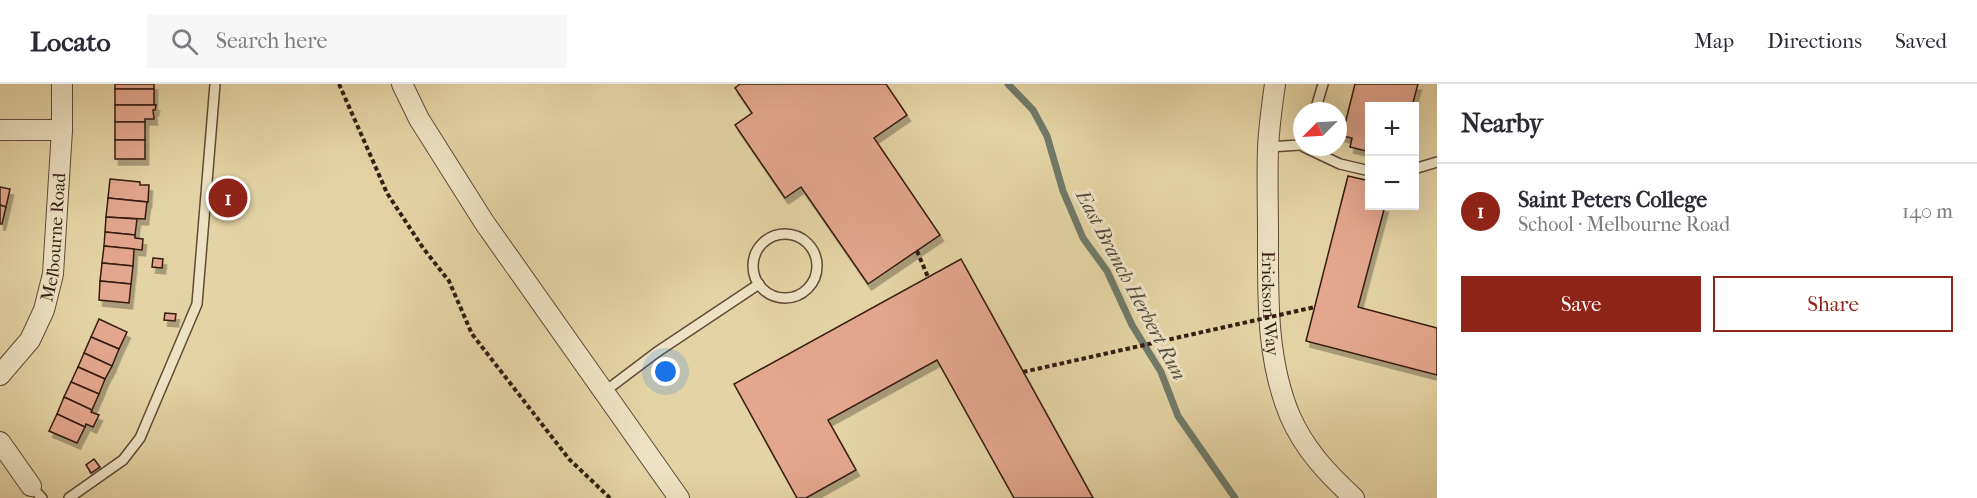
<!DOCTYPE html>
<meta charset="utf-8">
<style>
:root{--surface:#fff;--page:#f7f7f7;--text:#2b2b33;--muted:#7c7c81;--line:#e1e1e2;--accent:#8f2418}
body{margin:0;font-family:"IM FELL French Canon",serif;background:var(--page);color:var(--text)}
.controls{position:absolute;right:18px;top:18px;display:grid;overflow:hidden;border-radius:0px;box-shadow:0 6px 24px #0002}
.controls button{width:54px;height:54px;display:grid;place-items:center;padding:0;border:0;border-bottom:2px solid var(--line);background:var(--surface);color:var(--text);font:30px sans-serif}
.compass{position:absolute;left:1293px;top:18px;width:54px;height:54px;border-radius:50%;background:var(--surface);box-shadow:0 6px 24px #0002;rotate:246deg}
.you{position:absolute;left:666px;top:288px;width:21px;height:21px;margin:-15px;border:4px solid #fff;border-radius:50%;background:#1a73e8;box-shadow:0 0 0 9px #1a73e833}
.badge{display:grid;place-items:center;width:39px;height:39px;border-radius:50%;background:var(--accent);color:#fff;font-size:20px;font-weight:700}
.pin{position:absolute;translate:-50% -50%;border:3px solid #fff;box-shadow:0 2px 6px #0006}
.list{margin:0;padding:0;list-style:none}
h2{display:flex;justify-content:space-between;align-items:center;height:78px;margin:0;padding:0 24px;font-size:26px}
h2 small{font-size:20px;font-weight:400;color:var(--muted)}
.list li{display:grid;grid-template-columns:39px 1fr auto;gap:18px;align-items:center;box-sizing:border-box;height:96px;padding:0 24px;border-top:2px solid var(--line)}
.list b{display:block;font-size:22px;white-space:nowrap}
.list p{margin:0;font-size:20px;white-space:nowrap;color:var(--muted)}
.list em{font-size:20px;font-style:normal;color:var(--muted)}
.actions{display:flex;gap:12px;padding:18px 24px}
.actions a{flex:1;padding:14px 0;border:2px solid var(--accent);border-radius:0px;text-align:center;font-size:21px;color:var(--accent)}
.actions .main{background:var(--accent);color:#fff}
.icon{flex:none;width:33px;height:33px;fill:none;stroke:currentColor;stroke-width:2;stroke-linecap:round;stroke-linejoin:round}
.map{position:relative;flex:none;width:1437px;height:414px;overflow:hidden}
header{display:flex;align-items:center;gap:36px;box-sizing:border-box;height:84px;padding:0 30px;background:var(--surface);border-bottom:2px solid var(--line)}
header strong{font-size:28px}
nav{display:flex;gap:33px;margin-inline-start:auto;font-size:21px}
.search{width:420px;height:54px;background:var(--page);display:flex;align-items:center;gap:15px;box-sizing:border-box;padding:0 21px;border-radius:0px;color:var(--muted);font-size:22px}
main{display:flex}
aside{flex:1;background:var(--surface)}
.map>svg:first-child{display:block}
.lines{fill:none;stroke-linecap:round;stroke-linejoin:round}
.stream{stroke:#707a69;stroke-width:7}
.building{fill:#e3a78d;stroke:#361c11;stroke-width:1.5;filter:url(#shadow)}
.lane-casing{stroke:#624a36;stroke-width:12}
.street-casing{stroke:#624a36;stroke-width:22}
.path{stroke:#361c11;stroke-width:4;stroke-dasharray:4.5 3;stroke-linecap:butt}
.lane{stroke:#ede3c4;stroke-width:9}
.street{stroke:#ede3c4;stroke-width:20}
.path-bridge{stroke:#361c11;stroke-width:4;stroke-dasharray:4.5 3;stroke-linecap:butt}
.labels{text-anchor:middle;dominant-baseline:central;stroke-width:6;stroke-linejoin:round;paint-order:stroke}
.street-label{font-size:18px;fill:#361c11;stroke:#ede3c4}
.water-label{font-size:20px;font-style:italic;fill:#534b3d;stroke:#ede3c4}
</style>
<header>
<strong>Locato</strong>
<div class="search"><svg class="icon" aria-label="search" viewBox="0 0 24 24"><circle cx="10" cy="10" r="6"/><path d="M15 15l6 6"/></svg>Search here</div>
<nav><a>Map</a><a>Directions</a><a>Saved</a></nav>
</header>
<main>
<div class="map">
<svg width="1437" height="414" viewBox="0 0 1437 414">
<defs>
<filter id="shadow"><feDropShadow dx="3.5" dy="6" stdDeviation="0" flood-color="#0004"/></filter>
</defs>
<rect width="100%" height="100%" fill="#e4d4a5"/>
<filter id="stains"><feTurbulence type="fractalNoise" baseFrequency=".00333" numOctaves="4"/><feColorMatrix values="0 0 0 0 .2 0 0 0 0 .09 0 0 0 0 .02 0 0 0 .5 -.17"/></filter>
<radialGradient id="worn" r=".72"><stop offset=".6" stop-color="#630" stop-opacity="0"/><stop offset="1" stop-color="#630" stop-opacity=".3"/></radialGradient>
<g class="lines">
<polyline class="stream" points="1008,0 1033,26 1047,52 1063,107 1083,154 1107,187 1132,241 1161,288 1178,332 1235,414"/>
</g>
<g class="building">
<rect x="115" y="0" width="39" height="5"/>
<polygon points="740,0 886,0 907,31 874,54 940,151 868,200 801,103 785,114 735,41 752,29 735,4"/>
<polygon points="1355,0 1418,0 1412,22 1370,22 1370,68 1350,63 1352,54 1342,52"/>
<polygon points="115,5 154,5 154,20 156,21 115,21"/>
<polygon points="115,21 156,21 155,26 153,26 154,35 145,35 145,38 115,38"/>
<rect x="115" y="38" width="30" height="18"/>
<rect x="115" y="56" width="30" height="19"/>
<polygon points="1348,92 1370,97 1370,122 1385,122 1358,223 1437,244 1437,291 1306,257"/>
<polygon points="110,95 140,98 140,101 149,101 148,118 108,114"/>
<polygon points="0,103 10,105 6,123 0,121"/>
<polygon points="108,114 147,118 145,135 106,133"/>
<polygon points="0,121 6,123 2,140 0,140"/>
<polygon points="106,133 137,135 135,151 105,148"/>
<polygon points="105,148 135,151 135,154 143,155 142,166 104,162"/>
<polygon points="104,162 134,165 133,182 102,179"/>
<polygon points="153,174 163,175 162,184 152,183"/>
<polygon points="961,175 1093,414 1014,414 937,276 828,336 856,386 806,414 797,414 734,300"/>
<polygon points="102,179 133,182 131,200 100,197"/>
<polygon points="100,197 131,200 129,219 99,216"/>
<polygon points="165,229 176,230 175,237 164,236"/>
<polygon points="99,235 127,248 119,265 91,253"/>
<polygon points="91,253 119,265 112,282 84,269"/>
<polygon points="84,269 112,282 105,295 78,283"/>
<polygon points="78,283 105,295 99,310 71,298"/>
<polygon points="71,298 99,310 92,326 64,313"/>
<polygon points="64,313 92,326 91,328 99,331 93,343 86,340 85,343 57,330"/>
<polygon points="57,330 85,343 77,359 49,347"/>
<polygon points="94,375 100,383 91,389 86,381"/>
</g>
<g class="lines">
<defs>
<g id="lane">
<polyline points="1315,27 1323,0"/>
<polyline points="1268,63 1300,61 1302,57"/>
<polyline points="1304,63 1340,80 1370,87"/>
<polyline points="1414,85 1437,78"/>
<circle cx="785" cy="182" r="32"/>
<polyline points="604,308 657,268 759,200"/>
<polyline points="31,402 42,414"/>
<polyline points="69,414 123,376 140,354 197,220 215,0"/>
</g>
<g id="street">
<polyline points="402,0 419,35 484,138 679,414"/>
<path id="s1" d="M 1275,0 C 1272,21 1269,43 1268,64 C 1267,93 1268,122 1268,151 C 1268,211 1266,275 1290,332 C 1305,366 1327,389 1354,414"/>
<polyline points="0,46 62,46"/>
<path id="s2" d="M 0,291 L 30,256 L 44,226 L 53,190 L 62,46 L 62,0"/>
<polyline points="0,358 31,402"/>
</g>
</defs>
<use href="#lane" class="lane-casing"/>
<use href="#street" class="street-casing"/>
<g class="path">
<polyline points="339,0 387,109 423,164 449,197 472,250 569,375 610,414"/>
<polyline points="917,167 928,193"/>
</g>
<use href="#lane" class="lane"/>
<use href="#street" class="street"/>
<polyline class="path-bridge" points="1023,288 1315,223"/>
</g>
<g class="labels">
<g class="street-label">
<text stroke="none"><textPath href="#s2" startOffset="153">Melbourne Road</textPath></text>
<text stroke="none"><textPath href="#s1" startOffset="220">Erickson Way</textPath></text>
</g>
<g class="water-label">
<text transform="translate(1131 201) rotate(62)">East Branch Herbert Run</text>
</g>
</g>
<rect width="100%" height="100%" filter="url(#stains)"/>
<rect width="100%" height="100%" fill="url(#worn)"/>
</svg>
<div class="controls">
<button>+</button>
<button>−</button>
</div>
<svg class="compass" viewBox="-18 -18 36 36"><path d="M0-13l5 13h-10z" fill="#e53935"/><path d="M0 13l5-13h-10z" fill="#7c7c81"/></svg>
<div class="you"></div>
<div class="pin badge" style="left:228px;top:114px">1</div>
</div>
<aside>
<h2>Nearby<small></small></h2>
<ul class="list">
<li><span class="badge">1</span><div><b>Saint Peters College</b><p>School · Melbourne Road</p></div><em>140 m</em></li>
</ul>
<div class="actions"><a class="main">Save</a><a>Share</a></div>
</aside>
</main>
